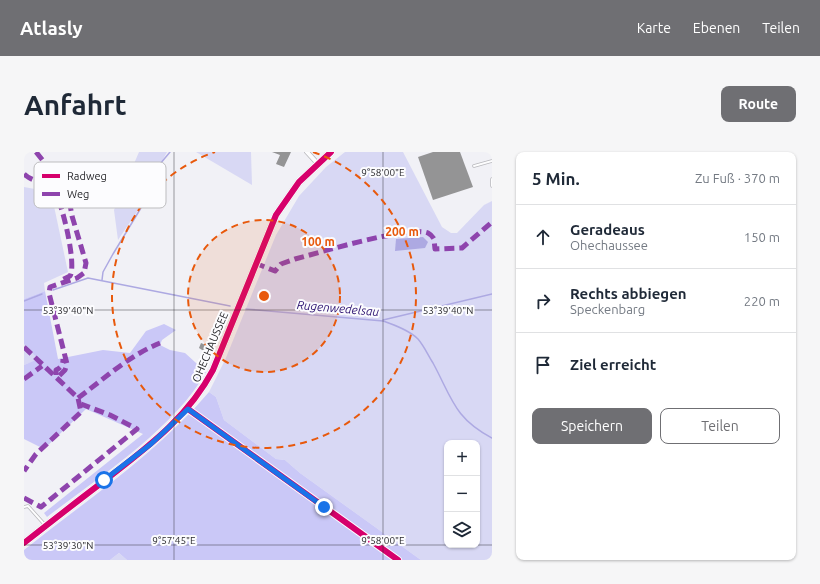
<!DOCTYPE html>
<html lang="de">
<meta charset="utf-8">
<style>
:root{--surface:#fff;--page:#f6f6f7;--text:#1f2937;--muted:#747a83;--line:#e0e1e3;--accent:#6f6f73}
body{margin:0;font-family:Ubuntu,sans-serif;background:var(--page);color:var(--text)}
.controls{position:absolute;right:12px;bottom:12px;display:grid;overflow:hidden;border-radius:8px;box-shadow:0 1px 3px #0004}
.controls button{width:36px;height:36px;display:grid;place-items:center;padding:0;border:0;border-bottom:1px solid var(--line);background:var(--surface);color:var(--text);font:20px sans-serif}
.stop{position:absolute;width:12px;height:12px;margin:-9px;border:3px solid #1a73e8;border-radius:50%;background:#fff}
.stop.end{background:#1a73e8;border-color:#fff;box-shadow:0 1px 4px #0008}
.list{margin:0;padding:0;list-style:none}
h2{display:flex;justify-content:space-between;align-items:center;height:52px;margin:0;padding:0 16px;font-size:17px}
h2 small{font-size:13px;font-weight:400;color:var(--muted)}
.list li{display:grid;grid-template-columns:26px 1fr auto;gap:12px;align-items:center;box-sizing:border-box;height:64px;padding:0 16px;border-top:1px solid var(--line)}
.list b{display:block;font-size:15px;white-space:nowrap}
.list p{margin:0;font-size:13px;white-space:nowrap;color:var(--muted)}
.list em{font-size:13px;font-style:normal;color:var(--muted)}
.actions{display:flex;gap:8px;padding:12px 16px}
.actions a{flex:1;padding:9px 0;border:1px solid var(--accent);border-radius:8px;text-align:center;font-size:14px;color:var(--accent)}
.actions .main{background:var(--accent);color:#fff}
.icon{flex:none;width:22px;height:22px;fill:none;stroke:currentColor;stroke-width:2;stroke-linecap:round;stroke-linejoin:round}
.map{position:relative;flex:none;width:468px;height:408px;overflow:hidden;border-radius:8px}
header{display:flex;align-items:center;gap:24px;box-sizing:border-box;height:56px;padding:0 20px;background:var(--accent);color:#fff}
header strong{font-size:19px}
nav{display:flex;gap:22px;margin-inline-start:auto;font-size:14px}
.intro{display:flex;align-items:center;justify-content:space-between;box-sizing:border-box;height:96px;padding:0 24px}
h1{margin:0;font-size:28px}
.button{padding:10px 18px;border-radius:8px;background:var(--accent);color:#fff;font-size:14px;font-weight:700}
main{display:flex;gap:24px;padding:0 24px}
aside{flex:1;background:var(--surface);border-radius:8px;box-shadow:0 1px 3px #0004}
.map>svg:first-child{display:block}
.green{fill:#d8d8f4;fill-rule:evenodd}
.forest{fill:#cac8f7}
.water{fill:#ada9e2}
.lines{fill:none;stroke-linecap:round;stroke-linejoin:round}
.stream{stroke:#ada9e2;stroke-width:1.5}
.building{fill:#949495}
.service-casing{stroke:#b7b7bb;stroke-width:3.5}
.minor-casing{stroke:#b7b7bb;stroke-width:5.5}
.primary-casing{stroke:#cfcfd2;stroke-width:8}
.service{stroke:#fdfdfe;stroke-width:2}
.minor{stroke:#fdfdfe;stroke-width:4}
.primary{stroke:#f4f4f9;stroke-width:6}
.quiet{stroke:#8e44ad;stroke-width:5;stroke-dasharray:10 5;stroke-linecap:butt}
.cycleway-casing{stroke:#fcfcfe;stroke-width:8}
.cycleway{stroke:#d6006c;stroke-width:6}
.route{stroke:#1a73e8;stroke-width:5}
.ticks{fill:none;stroke:#29292d;stroke-width:1;stroke-opacity:0.45}
.ring{fill:none;stroke:#e8590c;stroke-width:2;stroke-dasharray:7 5}
.labels{text-anchor:middle;dominant-baseline:central;stroke-width:4;stroke-linejoin:round;paint-order:stroke}
.street-label{font-size:11px;fill:#29292d;stroke:#fcfcfe}
.water-label{font-size:12px;font-style:italic;fill:#2e1472;stroke:#fcfcfe}
.key{fill:#fcfcfe;stroke:#bdbdbf;stroke-width:1}
.key-label{font-size:11px;fill:#29292d}
.ticks-label{font-size:10px;text-anchor:middle;fill:#29292d;stroke:#fcfcfe;stroke-width:4;stroke-linejoin:round;paint-order:stroke}
.centre{fill:#e8590c;stroke:#fcfcfe;stroke-width:2}
.ring-label{font-size:12px;text-anchor:middle;font-weight:bold;fill:#e8590c;stroke:#fcfcfe;stroke-width:4;stroke-linejoin:round;paint-order:stroke}
</style>
<header>
<strong>Atlasly</strong>
<nav><a>Karte</a><a>Ebenen</a><a>Teilen</a></nav>
</header>
<div class="intro"><h1>Anfahrt</h1><a class="button">Route</a></div>
<main>
<div class="map">
<svg width="468" height="408" viewBox="0 0 468 408">
<rect width="100%" height="100%" fill="#f1f1f6"/>
<g class="green">
<polygon points="115,0 143,0 131,22 121,48 94,88 90,58"/>
<polygon points="172,0 227,0 228,33"/>
<path d="M 321,0 L 379,0 L 418,75 L 427,81 L 433,81 L 460,53 L 468,49 L 468,408 L 397,408 L 276,321 L 261,308 L 252,307 L 200,268 L 192,245 L 185,240 L 201,208 L 252,83 L 275,44 L 302,15 ZM 423,291 L 453,291 L 453,393 L 423,393 Z"/>
<polygon points="0,35 27,40 44,120 20,131 21,139 0,147"/>
<polygon points="0,192 15,207 0,213"/>
<polygon points="95,401 103,408 86,408"/>
</g>
<g class="forest">
<path d="M 21,139 L 34,207 L 79,198 L 106,201 L 122,179 L 140,172 L 152,178 L 138,188 L 136,193 L 146,198 L 161,201 L 182,220 C 150,277 75,325 23,365 L 20,361 L 119,282 L 62,257 L 20,297 L 0,287 L 0,213 L 14,207 L 0,192 L 0,147 Z"/>
<path d="M 185,240 L 192,245 L 200,268 L 252,307 L 261,308 L 276,321 L 397,408 L 103,408 L 95,401 L 86,408 L 0,408 L 0,398 C 64,347 132,302 185,240 Z"/>
</g>
<polygon class="water" points="399,85 404,90 401,96 371,99 372,87"/>
<g class="lines">
<g class="stream">
<polyline points="78,128 79,120 89,102 123,46 136,12 146,0"/>
<polyline points="29,138 64,126 206,154"/>
<polyline points="0,149 18,142"/>
<path d="M 222,157 L 359,169 C 370,173 385,178 394,187 C 400,194 404,203 409,211 C 428,246 430,266 468,286"/>
<polyline points="359,168 468,142"/>
</g>
</g>
<g class="building">
<polygon points="248,0 267,0 260,15 252,12 256,3"/>
<polygon points="409,0 436,0 449,35 409,48 394,5"/>
<polygon points="177,191 186,195 183,201 175,196"/>
</g>
<g class="lines">
<defs>
<g id="service">
<polyline points="450,14 468,9"/>
<polyline points="468,34 468,27"/>
<polyline points="0,355 4,354 21,373"/>
</g>
<g id="minor">
<polyline points="283,0 294,12"/>
<polyline points="164,257 374,408"/>
</g>
<path id="primary" d="M 0,391 C 28,369 56,347 84,326 C 125,294 164,265 189,218 L 252,63 L 275,30 L 307,0"/>
</defs>
<use href="#service" class="service-casing"/>
<use href="#minor" class="minor-casing"/>
<use href="#primary" class="primary-casing"/>
<use href="#service" class="service"/>
<use href="#minor" class="minor"/>
<use href="#primary" class="primary"/>
<g class="quiet">
<polyline points="12,0 41,36 45,47 48,64 62,111 60,121 53,126 26,135 25,141 43,212 41,218 34,225"/>
<path d="M 0,22 C 8,30 23,30 30,39 C 38,49 53,113 46,124 L 38,128"/>
<path d="M 231,111 L 251,119 L 257,112 L 271,107 C 294,101 386,73 404,81 C 406,82 409,85 410,87 L 411,97 L 438,96 L 468,70"/>
<polyline points="0,195 54,246 57,260 12,302 0,319"/>
<path d="M 32,223 L 32,218 C 38,215 39,212 39,207"/>
<polyline points="0,227 18,214"/>
<path d="M 54,246 C 81,226 106,203 136,191"/>
<polyline points="0,346 17,355 113,277 86,263 57,252"/>
</g>
<defs>
<g id="cycleway">
<polyline points="164,257 374,408"/>
<path d="M 0,391 C 28,369 56,347 84,326 C 125,294 164,265 189,218 L 252,63 L 275,30 L 307,0"/>
</g>
</defs>
<use href="#cycleway" class="cycleway-casing"/>
<use href="#cycleway" class="cycleway"/>
</g>
<g class="lines">
<polyline class="route" points="80,328 127,292 164,257 300,355"/>
</g>
<path class="ticks" d="M 150,0 L 150,408M 359,0 L 359,408M 0,158 L 468,158M 0,393 L 468,393"/>
<circle cx="240" cy="144" r="76" fill="#e8590c" fill-opacity=".12"/>
<g class="ring">
<circle cx="240" cy="144" r="76"/>
<path d="M289 0A152 152 0 1 1 191 0"/>
</g>
<g class="labels">
<g class="street-label">
<text transform="translate(186 195) rotate(-67)">OHECHAUSSEE</text>
</g>
<g class="water-label">
<text transform="translate(314 156) rotate(5)">Rugenwedelsau</text>
</g>
</g>
<rect x="10" y="10" width="132" height="46" rx="6" class="key"/>
<rect x="18" y="22" width="18" height="4" fill="#d6006c"/>
<rect x="18" y="40" width="18" height="4" fill="#8e44ad"/>
<g class="key-label">
<text x="43" y="28">Radweg</text>
<text x="43" y="46">Weg</text>
</g>
<g class="ticks-label">
<text x="359" y="24">9°58'00"E</text>
<text x="44" y="162">53°39'40"N</text>
<text x="424" y="162">53°39'40"N</text>
<text x="150" y="392">9°57'45"E</text>
<text x="359" y="392">9°58'00"E</text>
<text x="44" y="397">53°39'30"N</text>
</g>
<circle cx="240" cy="144" r="6" class="centre"/>
<g class="ring-label">
<text x="378" y="84">200 m</text>
<text x="294" y="94">100 m</text>
</g>
</svg>
<div class="controls">
<button>+</button>
<button>−</button>
<button><svg class="icon" aria-label="layers" viewBox="0 0 24 24"><path d="M12 4l9 5-9 5-9-5zM3 14l9 5 9-5"/></svg></button>
</div>
<div class="stop" style="left:80px;top:328px"></div>
<div class="stop end" style="left:300px;top:355px"></div>
</div>
<aside>
<h2>5 Min.<small>Zu Fuß · 370 m</small></h2>
<ul class="list">
<li><svg class="icon" aria-label="ahead" viewBox="0 0 24 24"><path d="M12 20V5M6 11l6-6 6 6"/></svg><div><b>Geradeaus</b><p>Ohechaussee</p></div><em>150 m</em></li>
<li><svg class="icon" aria-label="right" viewBox="0 0 24 24"><path d="M7 20v-9h11M14 6l5 5-5 5"/></svg><div><b>Rechts abbiegen</b><p>Speckenbarg</p></div><em>220 m</em></li>
<li><svg class="icon" aria-label="arrive" viewBox="0 0 24 24"><path d="M6 21V4h12l-3 4 3 4H6"/></svg><div><b>Ziel erreicht</b></div></li>
</ul>
<div class="actions"><a class="main">Speichern</a><a>Teilen</a></div>
</aside>
</main>
